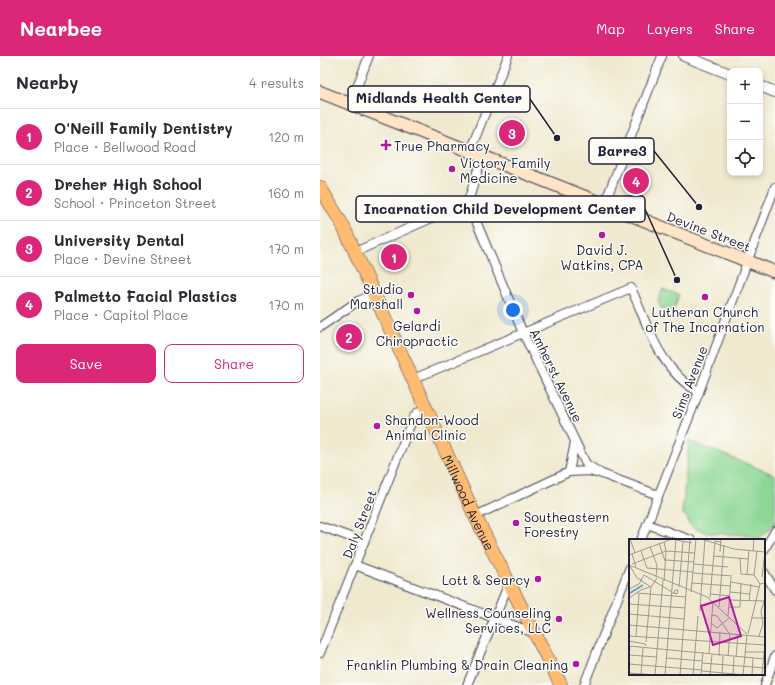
<!DOCTYPE html>
<meta charset="utf-8">
<style>
:root{--surface:#fff;--page:#f7f7f7;--text:#2b2b33;--muted:#7c7c81;--line:#e1e1e2;--accent:#db2777}
body{margin:0;font-family:Mali,sans-serif;background:var(--page);color:var(--text)}
.controls{position:absolute;right:12px;top:12px;display:grid;overflow:hidden;border-radius:8px;box-shadow:0 2px 6px #0003}
.controls button{width:36px;height:36px;display:grid;place-items:center;padding:0;border:0;border-bottom:1px solid var(--line);background:var(--surface);color:var(--text);font:20px sans-serif}
.you{position:absolute;left:193px;top:254px;width:14px;height:14px;margin:-10px;border:3px solid #fff;border-radius:50%;background:#1a73e8;box-shadow:0 0 0 6px #1a73e833}
.badge{display:grid;place-items:center;width:26px;height:26px;border-radius:50%;background:var(--accent);color:#fff;font-size:13px;font-weight:700}
.pin{position:absolute;translate:-50% -50%;border:2px solid #fff;box-shadow:0 1px 4px #0006}
.list{margin:0;padding:0;list-style:none}
h2{display:flex;justify-content:space-between;align-items:center;height:52px;margin:0;padding:0 16px;font-size:17px}
h2 small{font-size:13px;font-weight:400;color:var(--muted)}
.list li{display:grid;grid-template-columns:26px 1fr auto;gap:12px;align-items:center;box-sizing:border-box;height:56px;padding:0 16px;border-top:1px solid var(--line)}
.list b{display:block;font-size:15px;white-space:nowrap}
.list p{margin:0;font-size:13px;white-space:nowrap;color:var(--muted)}
.list em{font-size:13px;font-style:normal;color:var(--muted)}
.actions{display:flex;gap:8px;padding:12px 16px}
.actions a{flex:1;padding:9px 0;border:1px solid var(--accent);border-radius:8px;text-align:center;font-size:14px;color:var(--accent)}
.actions .main{background:var(--accent);color:#fff}
.icon{flex:none;width:22px;height:22px;fill:none;stroke:currentColor;stroke-width:2;stroke-linecap:round;stroke-linejoin:round}
.map{position:relative;flex:none;width:455px;height:629px;overflow:hidden}
header{display:flex;align-items:center;gap:24px;box-sizing:border-box;height:56px;padding:0 20px;background:var(--accent);color:#fff}
header strong{font-size:19px}
nav{display:flex;gap:22px;margin-inline-start:auto;font-size:14px}
main{display:flex}
aside{flex:1;background:var(--surface)}
.map>svg:first-child{display:block}
.green{fill:#8cd794;stroke:#577c68}
.lines{fill:none;stroke-linecap:round;stroke-linejoin:round}
.minor-casing{stroke:#414051;stroke-width:10}
.tertiary-casing{stroke:#414051;stroke-width:12}
.secondary-casing{stroke:#414051;stroke-width:14}
.primary-casing{stroke:#414051;stroke-width:14}
.minor{stroke:#fff;stroke-width:8}
.tertiary{stroke:#fff;stroke-width:10}
.secondary{stroke:#ffe4c6;stroke-width:12}
.primary{stroke:#ffbb71;stroke-width:13}
.poi-dot{fill:#b5179e;stroke:#fdfcf7;stroke-width:1.5}
.labels{text-anchor:middle;dominant-baseline:central;stroke-width:3;stroke-linejoin:round;paint-order:stroke}
.poi-label{font-size:13px;fill:#22223b;stroke:#fdfcf7;text-anchor:start}
.street-label{font-size:13px;fill:#22223b;stroke:#fdfcf7}
.inset-river{fill:none;stroke:#4ea9cc;stroke-width:2}
.inset-road{fill:none;stroke:#9e9994;stroke-width:1}
.view{fill:#b5179e;fill-opacity:0.15;stroke:#b5179e;stroke-width:2}
.inset-edge{fill:none;stroke:#22223b;stroke-width:2}
.leader{fill:none;stroke:#22223b;stroke-width:1.5}
.callout-dot{fill:#22223b;stroke:#fdfcf7;stroke-width:1.5}
.callout{fill:#fdfcf7;stroke:#22223b;stroke-width:1.5}
.callout-label{font-size:14px;text-anchor:middle;font-weight:bold;fill:#22223b}
</style>
<header>
<strong>Nearbee</strong>
<nav><a>Map</a><a>Layers</a><a>Share</a></nav>
</header>
<main>
<aside>
<h2>Nearby<small>4 results</small></h2>
<ul class="list">
<li><span class="badge">1</span><div><b>O'Neill Family Dentistry</b><p>Place · Bellwood Road</p></div><em>120 m</em></li>
<li><span class="badge">2</span><div><b>Dreher High School</b><p>School · Princeton Street</p></div><em>160 m</em></li>
<li><span class="badge">3</span><div><b>University Dental</b><p>Place · Devine Street</p></div><em>170 m</em></li>
<li><span class="badge">4</span><div><b>Palmetto Facial Plastics</b><p>Place · Capitol Place</p></div><em>170 m</em></li>
</ul>
<div class="actions"><a class="main">Save</a><a>Share</a></div>
</aside>
<div class="map">
<svg width="455" height="629" viewBox="0 0 455 629">
<rect width="100%" height="100%" fill="#fdfcf7"/>
<filter id="ink" filterUnits="userSpaceOnUse"><feTurbulence type="fractalNoise" baseFrequency=".025" numOctaves="2"/><feDisplacementMap in="SourceGraphic" scale="8" xChannelSelector="R" yChannelSelector="G"/><feConvolveMatrix kernelMatrix="1 2 1 2 8 2 1 2 1" color-interpolation-filters="sRGB"/></filter>
<filter id="wash" filterUnits="userSpaceOnUse"><feTurbulence type="fractalNoise" baseFrequency=".012" numOctaves="4" result="noise"/><feDisplacementMap in="SourceGraphic" scale="16" xChannelSelector="R" yChannelSelector="G"/><feGaussianBlur stdDeviation="0.9" result="paint"/><feColorMatrix in="noise" values="0 0 0 0 0 0 0 0 0 0 0 0 0 0 0 0 0 1.4 0 .05"/><feComposite in="paint" operator="in"/></filter>
<g filter="url(#wash)">
<rect width="100%" height="100%" fill="#f0e9cf"/>
<g class="green">
<polygon points="343,233 359,239 353,256 341,252 338,245"/>
<polygon points="369,385 455,419 455,468 439,483 429,479 386,477 379,473 375,473 368,467 368,463 362,457"/>
</g>
</g>
<g filter="url(#ink)">
<g class="lines">
<defs>
<g id="minor">
<polyline points="30,48 49,0"/>
<polyline points="150,95 188,0"/>
<polyline points="162,100 148,146 203,277 266,408 282,418 338,439"/>
<polyline points="284,149 342,0"/>
<polyline points="35,196 148,146"/>
<polyline points="0,271 38,245 55,238"/>
<path d="M 93,323 L 311,232 C 328,270 340,315 379,336"/>
<polyline points="249,416 255,386"/>
<polyline points="155,460 249,416 269,415 276,417"/>
<polyline points="327,468 371,484"/>
<polyline points="0,470 44,486"/>
<polyline points="321,484 379,336 455,131"/>
<polyline points="444,494 455,475"/>
<polyline points="35,509 214,577"/>
<polyline points="444,516 455,534"/>
<polyline points="0,597 93,362 97,357 106,353"/>
<polyline points="147,629 189,527"/>
<polyline points="264,629 310,511"/>
<polyline points="445,629 455,600"/>
</g>
<g id="tertiary">
<polyline points="364,0 410,18"/>
<polyline points="440,30 455,36"/>
</g>
<polyline id="secondary" points="0,36 455,216"/>
<g id="primary">
<path id="s1" d="M 0,131 L 22,168 L 35,196 L 155,460 L 241,629"/>
</g>
</defs>
<use href="#minor" class="minor-casing"/>
<use href="#tertiary" class="tertiary-casing"/>
<use href="#secondary" class="secondary-casing"/>
<use href="#primary" class="primary-casing"/>
<use href="#minor" class="minor"/>
<use href="#tertiary" class="tertiary"/>
<use href="#secondary" class="secondary"/>
<use href="#primary" class="primary"/>
</g>
</g>
<g class="poi-dot">
<path d="M64 83h4v4h4v4h-4v4h-4v-4h-4v-4h4z"/>
<circle cx="132" cy="113" r="4"/>
<circle cx="282" cy="179" r="4"/>
<circle cx="91" cy="239" r="4"/>
<circle cx="385" cy="241" r="4"/>
<circle cx="97" cy="255" r="4"/>
<circle cx="57" cy="370" r="4"/>
<circle cx="196" cy="467" r="4"/>
<circle cx="218" cy="523" r="4"/>
<circle cx="239" cy="563" r="4"/>
<circle cx="256" cy="608" r="4"/>
</g>
<g class="labels">
<g class="poi-label">
<text x="74" y="89">True Pharmacy</text>
<text x="140" y="106">Victory Family<tspan x="140" dy="15">Medicine</tspan></text>
<text x="282" y="193" text-anchor="middle">David J.<tspan x="282" dy="15">Watkins, CPA</tspan></text>
<text x="83" y="232" text-anchor="end">Studio<tspan x="83" dy="15">Marshall</tspan></text>
<text x="385" y="255" text-anchor="middle">Lutheran Church<tspan x="385" dy="15">of The Incarnation</tspan></text>
<text x="97" y="269" text-anchor="middle">Gelardi<tspan x="97" dy="15">Chiropractic</tspan></text>
<text x="65" y="363">Shandon-Wood<tspan x="65" dy="15">Animal Clinic</tspan></text>
<text x="204" y="460">Southeastern<tspan x="204" dy="15">Forestry</tspan></text>
<text x="210" y="523" text-anchor="end">Lott &amp; Searcy</text>
<text x="231" y="556" text-anchor="end">Wellness Counseling<tspan x="231" dy="15">Services, LLC</tspan></text>
<text x="248" y="608" text-anchor="end">Franklin Plumbing &amp; Drain Cleaning</text>
</g>
<g class="street-label">
<text transform="translate(389 175) rotate(21)">Devine Street</text>
<text transform="translate(237 319) rotate(64)">Amherst Avenue</text>
<text transform="translate(369 326) rotate(-69)">Sims Avenue</text>
<text stroke="none"><textPath href="#s1" startOffset="349">Millwood Avenue</textPath></text>
<text transform="translate(39 468) rotate(-69)">Daly Street</text>
</g>
</g>
<g transform="translate(309 483)">
<rect width="136" height="136" fill="#f0e9cf"/>
<path class="inset-river" d="M 1,54 L 14,46"/>
<path class="inset-road" d="M 1,0 L 6,14M 42,0 L 63,4M 72,0 L 105,10 L 136,13M 30,4 L 36,22M 21,8 L 28,26 L 27,38M 12,12 L 18,29M 124,12 L 125,0M 128,12 L 125,36 L 131,45M 91,13 L 92,0M 3,15 L 7,28M 0,16 L 43,0M 85,17 L 119,20M 111,19 L 112,35 L 125,36M 37,21 L 65,23M 3,25 L 37,12 L 66,14M 65,25 L 99,28M 0,26 L 78,58 L 118,95M 1,27 L 8,39 L 12,41M 18,29 L 64,33M 64,34 L 103,37M 118,35 L 120,11M 133,38 L 136,13M 11,41 L 22,48 L 17,103M 35,42 L 37,12 L 35,3M 102,43 L 130,48M 63,44 L 102,47M 50,48 L 54,3M 0,50 L 10,45 L 15,36 L 43,53M 62,53 L 67,0M 101,53 L 121,55M 8,54 L 57,58M 43,54 L 45,54 L 48,55 L 49,51 L 46,51 L 45,54M 72,55 L 76,0M 82,55 L 101,57M 0,59 L 12,51 L 23,47 L 28,39M 81,59 L 86,2 L 92,3M 100,61 L 136,62M 120,62 L 122,45M 0,65 L 56,69M 90,68 L 95,6M 100,68 L 111,68 L 112,44M 71,72 L 72,55M 0,75 L 55,80M 83,76 L 88,77 L 100,94M 99,77 L 102,38M 123,79 L 136,79M 82,84 L 88,89 L 100,79M 0,86 L 136,98M 119,95 L 131,45 L 136,44M 0,97 L 136,106M 7,97 L 10,55M 130,97 L 134,85 L 132,72 L 136,59M 0,102 L 16,105 L 17,107M 0,107 L 136,120M 116,113 L 136,113M 80,114 L 84,62M 0,116 L 27,118M 90,117 L 91,93M 99,117 L 101,94M 107,118 L 109,95M 38,119 L 73,122M 0,122 L 1,108M 73,124 L 136,129M 0,125 L 73,131M 73,132 L 116,136M 0,134 L 28,136M 12,136 L 14,109M 26,136 L 34,41M 36,136 L 47,0M 51,136 L 61,0M 64,136 L 69,77M 72,136 L 74,113M 81,136 L 83,116M 93,136 L 94,117M 104,136 L 105,118M 114,136 L 118,96M 123,136 L 124,119M 133,136 L 136,104"/>
<path class="view" d="M 100,58 L 112,97 L 84,106 L 72,67 Z"/>
<rect width="136" height="136" class="inset-edge"/>
</g>
<path class="leader" d="M237 82L210 43M379 151L334 95M357 224L325 153"/>
<g class="callout-dot">
<circle cx="237" cy="82" r="4"/>
<circle cx="379" cy="151" r="4"/>
<circle cx="357" cy="224" r="4"/>
</g>
<g class="callout">
<rect x="28" y="30" width="182" height="26" rx="4"/>
<rect x="269" y="82" width="65" height="26" rx="4"/>
<rect x="36" y="140" width="289" height="26" rx="4"/>
</g>
<g class="callout-label">
<text x="119" y="47">Midlands Health Center</text>
<text x="302" y="100">Barre3</text>
<text x="180" y="158">Incarnation Child Development Center</text>
</g>
</svg>
<div class="controls">
<button>+</button>
<button>−</button>
<button><svg class="icon" aria-label="locate" viewBox="0 0 24 24"><circle cx="12" cy="12" r="6"/><path d="M12 2v4M12 18v4M2 12h4M18 12h4"/></svg></button>
</div>
<div class="you"></div>
<div class="pin badge" style="left:74px;top:201px">1</div>
<div class="pin badge" style="left:29px;top:281px">2</div>
<div class="pin badge" style="left:192px;top:77px">3</div>
<div class="pin badge" style="left:316px;top:125px">4</div>
</div>
</main>
